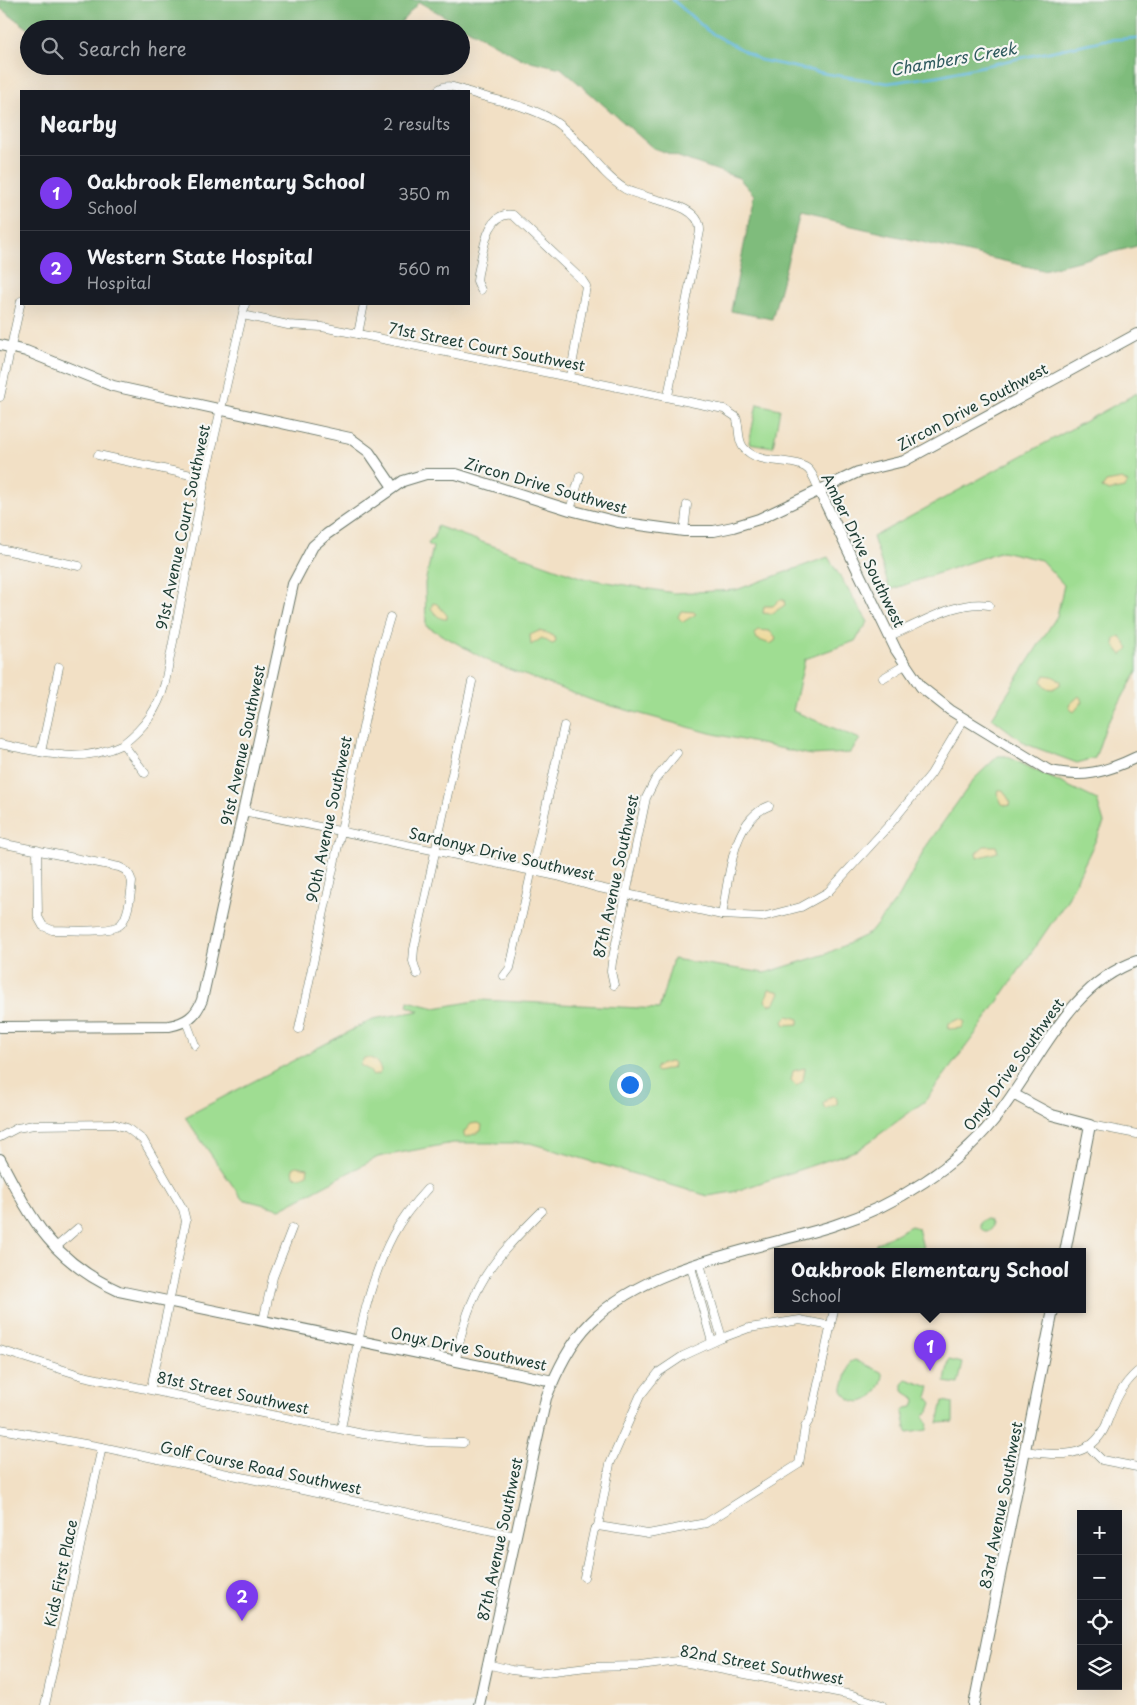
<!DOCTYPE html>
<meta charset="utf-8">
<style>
:root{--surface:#171b24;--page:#242831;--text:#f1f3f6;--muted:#9ea1a6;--line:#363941;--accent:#7c3aed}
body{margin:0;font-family:"Playpen Sans",sans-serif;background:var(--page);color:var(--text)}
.controls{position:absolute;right:15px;bottom:15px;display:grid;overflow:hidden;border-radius:0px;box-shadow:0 5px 20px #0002}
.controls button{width:45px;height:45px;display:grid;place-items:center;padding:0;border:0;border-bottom:1px solid var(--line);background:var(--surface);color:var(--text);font:25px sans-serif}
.you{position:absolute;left:629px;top:1084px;width:18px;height:18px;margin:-12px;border:4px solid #fff;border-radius:50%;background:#1a73e8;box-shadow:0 0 0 8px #1a73e833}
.badge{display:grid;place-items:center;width:32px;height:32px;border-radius:50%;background:var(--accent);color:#fff;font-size:16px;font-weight:700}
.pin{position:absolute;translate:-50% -41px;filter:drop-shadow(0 1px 2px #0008)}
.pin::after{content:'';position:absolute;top:26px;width:18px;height:15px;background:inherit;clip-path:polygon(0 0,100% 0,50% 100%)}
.popup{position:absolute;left:774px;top:1248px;width:312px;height:65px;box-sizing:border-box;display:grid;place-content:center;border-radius:0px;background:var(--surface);filter:drop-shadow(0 1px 4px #0005);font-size:16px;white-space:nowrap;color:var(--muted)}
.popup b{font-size:19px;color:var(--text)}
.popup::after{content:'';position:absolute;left:50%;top:100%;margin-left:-10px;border:10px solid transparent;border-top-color:var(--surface)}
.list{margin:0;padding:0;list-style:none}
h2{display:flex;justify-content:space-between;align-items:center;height:65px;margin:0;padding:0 20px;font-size:21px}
h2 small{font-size:16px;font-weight:400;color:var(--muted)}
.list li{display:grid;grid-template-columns:32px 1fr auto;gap:15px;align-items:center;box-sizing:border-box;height:75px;padding:0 20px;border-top:1px solid var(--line)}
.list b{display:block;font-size:19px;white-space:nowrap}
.list p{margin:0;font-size:16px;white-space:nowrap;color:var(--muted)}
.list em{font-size:16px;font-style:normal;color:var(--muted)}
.icon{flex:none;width:28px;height:28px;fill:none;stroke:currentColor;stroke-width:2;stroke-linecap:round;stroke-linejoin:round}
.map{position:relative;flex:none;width:1137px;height:1705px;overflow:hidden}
.search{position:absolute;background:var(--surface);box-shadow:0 5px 20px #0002;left:20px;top:20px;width:450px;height:55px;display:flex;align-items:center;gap:12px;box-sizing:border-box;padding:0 18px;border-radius:28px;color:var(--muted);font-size:19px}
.panel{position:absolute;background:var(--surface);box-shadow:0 5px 20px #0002;left:20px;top:90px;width:450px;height:215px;border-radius:0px}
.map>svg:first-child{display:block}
.green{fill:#9fdd92;stroke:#5f8d63}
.forest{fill:#7fbc7c;stroke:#4f7c58}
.sand{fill:#eeda9e;stroke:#868c69}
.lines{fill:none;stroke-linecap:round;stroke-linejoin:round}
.stream{stroke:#66b9e2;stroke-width:2.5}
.minor-casing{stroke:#697667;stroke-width:9}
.tertiary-casing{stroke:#697667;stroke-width:12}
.minor{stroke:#fff;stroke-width:8}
.tertiary{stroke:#fff;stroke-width:10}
.labels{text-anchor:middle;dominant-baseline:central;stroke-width:4.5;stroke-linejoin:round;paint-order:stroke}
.street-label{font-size:15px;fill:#1f3d34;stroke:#f6f6f2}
.water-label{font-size:16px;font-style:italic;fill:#315c60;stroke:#f6f6f2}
</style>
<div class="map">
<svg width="1137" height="1705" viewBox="0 0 1137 1705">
<rect width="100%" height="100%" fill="#f6f6f2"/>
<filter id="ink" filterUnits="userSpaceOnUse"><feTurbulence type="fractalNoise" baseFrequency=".02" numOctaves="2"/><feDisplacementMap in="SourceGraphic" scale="10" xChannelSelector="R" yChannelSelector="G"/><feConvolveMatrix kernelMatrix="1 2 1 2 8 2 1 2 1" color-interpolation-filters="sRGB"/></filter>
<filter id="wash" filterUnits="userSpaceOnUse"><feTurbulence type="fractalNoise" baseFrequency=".0096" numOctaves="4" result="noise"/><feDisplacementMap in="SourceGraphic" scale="20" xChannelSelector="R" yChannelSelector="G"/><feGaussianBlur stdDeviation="1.12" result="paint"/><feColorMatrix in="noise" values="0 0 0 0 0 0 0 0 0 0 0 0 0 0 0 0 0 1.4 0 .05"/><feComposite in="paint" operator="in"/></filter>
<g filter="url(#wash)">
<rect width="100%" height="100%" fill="#f2e0c5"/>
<g class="green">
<polygon points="1137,393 1137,672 1106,726 1095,758 1077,763 1026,744 992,718 1057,616 1064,585 1041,560 1002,551 890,590 873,537"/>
<polygon points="757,404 780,409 773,447 749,443"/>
<polygon points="437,526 583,578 674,593 736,590 828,557 868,622 855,641 805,659 793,711 860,739 850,753 811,755 710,733 594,701 492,663 426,626 425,583 433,547 428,544 431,539 434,538"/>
<polygon points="998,756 1006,756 1097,800 1104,823 1066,902 976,1033 925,1101 858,1150 733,1192 708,1196 530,1143 453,1143 378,1157 280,1209 242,1199 185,1117 373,1019 419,1011 407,1006 408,1001 435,1008 481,1000 659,1009 673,959 765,973 826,954 870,933 899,897 927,845 974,779"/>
<circle cx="986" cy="1225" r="6"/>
<polygon points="911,1226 918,1228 924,1252 874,1252 876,1244"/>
<path d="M 855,1360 L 881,1372 L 883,1376 C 879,1398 858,1413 842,1391 L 850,1362 Z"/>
<polygon points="949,1360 963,1363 958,1384 945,1382"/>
<polygon points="906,1379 930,1387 927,1397 932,1403 929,1411 923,1417 928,1424 927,1430 907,1433 903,1412 906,1408 913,1407 916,1399 903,1391 903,1382"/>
<polygon points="943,1401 953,1403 953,1422 938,1423"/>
</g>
<polygon class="forest" points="0,0 1137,0 1137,246 1043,270 800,214 772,319 731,311 754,195 739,178 653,148 561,68 522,59 419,2 395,29 29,29 0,8"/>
<g class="sand">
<polygon points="1122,479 1128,483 1124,488 1109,491 1102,488 1106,482"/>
<polygon points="779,600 784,600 785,605 771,614 763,613 764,606 773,606"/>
<path d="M 433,603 L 437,604 L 447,615 L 447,619 C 440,620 435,614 431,608 Z"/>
<polygon points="681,611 694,612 696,614 683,622 678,617"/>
<polygon points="758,630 769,631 776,637 775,641 770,644 757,639 754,634"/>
<polygon points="539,631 550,634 556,639 555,643 552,644 542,638 531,645 530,635"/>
<polygon points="1120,636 1129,648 1122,655 1114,645 1115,639"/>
<polygon points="1045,675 1052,676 1061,681 1061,684 1053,689 1046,688 1042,681"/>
<polygon points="1079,696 1083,701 1074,712 1070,709 1069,705"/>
<polygon points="998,790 1003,790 1011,803 1008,806 1002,804 997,793"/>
<polygon points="984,846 996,846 998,852 977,858 976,853"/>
<polygon points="769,989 780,992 775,1003 769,1005 765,1001"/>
<polygon points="788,1016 799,1019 799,1024 785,1025 783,1021"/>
<polygon points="960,1019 965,1022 962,1028 948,1029 949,1023"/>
<path d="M 364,1058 C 372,1056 378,1062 381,1070 L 379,1074 L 373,1076 L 369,1070 L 360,1065 Z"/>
<polygon points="669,1062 674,1063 673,1068 657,1072 655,1070 657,1066"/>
<polygon points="805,1068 803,1081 796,1086 791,1080 793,1071"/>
<polygon points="833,1096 837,1098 837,1104 825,1109 823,1104 828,1098"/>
<polygon points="477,1123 482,1125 481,1131 467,1137 464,1136 464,1132 471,1124"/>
<polygon points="297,1166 308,1168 307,1174 300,1177 294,1176 293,1168"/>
</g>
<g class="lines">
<polyline class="stream" points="673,0 708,31 760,60 828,74 888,83 937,76 1104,40 1137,38"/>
</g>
</g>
<g filter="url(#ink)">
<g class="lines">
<defs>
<g id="minor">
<path d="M 437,91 C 446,82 456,88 466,91"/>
<path d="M 469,92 C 495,101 524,104 549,118 C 579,135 596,171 625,189 C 645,201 701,201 700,231 L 668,396"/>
<path d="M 481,290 L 477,281 L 478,273 C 483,254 486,210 513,215 L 582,280 L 586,286 L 570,377"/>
<path d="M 243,315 L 288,325 L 322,327 L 358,334 L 724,409 L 736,417 C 740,426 737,439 743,447 C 758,466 786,457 805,467 C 812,470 816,483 819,490"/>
<polyline points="358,334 364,304"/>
<polyline points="0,397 21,301"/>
<polyline points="98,455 205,478"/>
<polyline points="570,510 580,476"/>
<polyline points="684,531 687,505"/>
<polyline points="0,549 79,566"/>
<path d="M 889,636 C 919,625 956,599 989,605"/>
<polyline points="883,678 905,665"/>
<path d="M 0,744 C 46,753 79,765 123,744 L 145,773"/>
<path d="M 123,744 C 145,727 158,709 165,683 L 205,478 L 245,304"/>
<polyline points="41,752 59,667"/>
<polyline points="243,811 557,876 595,887 722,915 762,917 801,907 828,892 891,823 931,774 964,719"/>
<path d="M 0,843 L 119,867 C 127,870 130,874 132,882 C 131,894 129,915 121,924 C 112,934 66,930 52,930 L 43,926 L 38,917 L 37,850"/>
<path d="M 722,915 C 729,880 731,820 769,806"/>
<polyline points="417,974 413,961 414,949 472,682"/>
<polyline points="504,976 510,968 564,726"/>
<polyline points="614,985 611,971 612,962 646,798 655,780 677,753"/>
<polyline points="186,1021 195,1045"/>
<polyline points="299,1029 378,657 390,617"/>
<polyline points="1090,1125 1137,1134"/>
<polyline points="0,1137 17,1128 34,1125 114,1124 127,1128 143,1140 183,1209 186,1221 151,1388"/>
<polyline points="55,1248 78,1228"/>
<polyline points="700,1264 722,1338"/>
<polyline points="691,1267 712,1342"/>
<polyline points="263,1321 273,1277 292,1228"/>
<polyline points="0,1350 83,1376 363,1434 427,1442 463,1443"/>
<path d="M 456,1359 C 469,1287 491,1262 542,1211"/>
<path d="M 341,1428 C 355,1364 362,1294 393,1235 C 402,1218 414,1203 427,1189"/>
<polyline points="0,1429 102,1447 516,1536"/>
<polyline points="1088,1446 1102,1460 1137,1467"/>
<path d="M 1025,1451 C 1056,1456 1091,1460 1106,1425 C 1114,1404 1120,1387 1137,1372"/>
<polyline points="598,1526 648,1534 706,1523 799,1464 805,1427 811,1417 834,1310"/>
<polyline points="584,1577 594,1530 598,1526 610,1464 640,1396 659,1372 683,1356 722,1338 749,1328 800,1320 831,1326"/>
<polyline points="487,1664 511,1670 537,1673 587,1667 640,1666 678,1661 852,1695 882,1705"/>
<polyline points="45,1705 102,1447"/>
</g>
<g id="tertiary">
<polyline points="0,345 26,351 113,386 350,438 369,452 393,487"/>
<path d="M 819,490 L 896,650 L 921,687 L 950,710 L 1048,770 C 1082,779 1106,772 1137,757"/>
<path d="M 0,1027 L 169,1026 C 186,1023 196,1016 202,1000 L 293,584 L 313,546 L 327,534 L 403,481 L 426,474 L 456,474 L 570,510 L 618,522 L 684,531 L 714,531 L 733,527 L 759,519 L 858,472 L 904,461 L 1137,334"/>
<polyline points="1013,1094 1052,1115 1090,1125 1065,1252"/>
<path d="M 0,1159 C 32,1220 52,1261 119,1291 L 553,1381"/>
<path d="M 479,1705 L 546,1398 C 557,1371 570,1343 591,1322 C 649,1263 758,1250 835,1225 C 866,1215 897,1200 924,1182 C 950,1165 974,1144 993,1121 C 1038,1067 1066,985 1137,961"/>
<polyline points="974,1705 1053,1310"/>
</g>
</defs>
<use href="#minor" class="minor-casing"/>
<use href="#tertiary" class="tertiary-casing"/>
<use href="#minor" class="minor"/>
<use href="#tertiary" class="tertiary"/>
</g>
</g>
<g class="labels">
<g class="street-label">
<text transform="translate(487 346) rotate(11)">71st Street Court Southwest</text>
<text transform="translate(972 406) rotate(-28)">Zircon Drive Southwest</text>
<text transform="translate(546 485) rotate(16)">Zircon Drive Southwest</text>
<text transform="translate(182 527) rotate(-78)">91st Avenue Court Southwest</text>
<text transform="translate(864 550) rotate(64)">Amber Drive Southwest</text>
<text transform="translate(242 745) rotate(-78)">91st Avenue Southwest</text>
<text transform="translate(328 819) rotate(-78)">90th Avenue Southwest</text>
<text transform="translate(502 853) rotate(13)">Sardonyx Drive Southwest</text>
<text transform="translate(615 876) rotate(-78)">87th Avenue Southwest</text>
<text transform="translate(1013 1064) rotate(-54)">Onyx Drive Southwest</text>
<text transform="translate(469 1348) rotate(12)">Onyx Drive Southwest</text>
<text transform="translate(233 1392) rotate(12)">81st Street Southwest</text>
<text transform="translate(261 1467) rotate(12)">Golf Course Road Southwest</text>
<text transform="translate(1000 1505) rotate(-79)">83rd Avenue Southwest</text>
<text transform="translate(499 1539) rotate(-78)">87th Avenue Southwest</text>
<text transform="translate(60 1573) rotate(-78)">Kids First Place</text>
<text transform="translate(762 1664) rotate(10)">82nd Street Southwest</text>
</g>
<g class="water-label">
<text transform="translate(953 58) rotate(-10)">Chambers Creek</text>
</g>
</g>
</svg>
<div class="controls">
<button>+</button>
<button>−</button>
<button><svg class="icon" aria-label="locate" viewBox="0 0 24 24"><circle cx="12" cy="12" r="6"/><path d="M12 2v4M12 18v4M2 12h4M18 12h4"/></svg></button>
<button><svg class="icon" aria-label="layers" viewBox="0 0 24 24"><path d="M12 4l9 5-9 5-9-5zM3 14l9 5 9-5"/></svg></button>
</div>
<div class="you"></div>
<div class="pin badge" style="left:930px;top:1371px">1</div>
<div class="popup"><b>Oakbrook Elementary School</b>School</div>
<div class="pin badge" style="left:242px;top:1621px">2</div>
<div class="search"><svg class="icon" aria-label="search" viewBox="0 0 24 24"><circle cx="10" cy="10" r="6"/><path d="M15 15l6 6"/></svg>Search here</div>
<section class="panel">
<h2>Nearby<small>2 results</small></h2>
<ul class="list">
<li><span class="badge">1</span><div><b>Oakbrook Elementary School</b><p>School</p></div><em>350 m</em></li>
<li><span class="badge">2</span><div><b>Western State Hospital</b><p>Hospital</p></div><em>560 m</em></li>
</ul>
</section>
</div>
